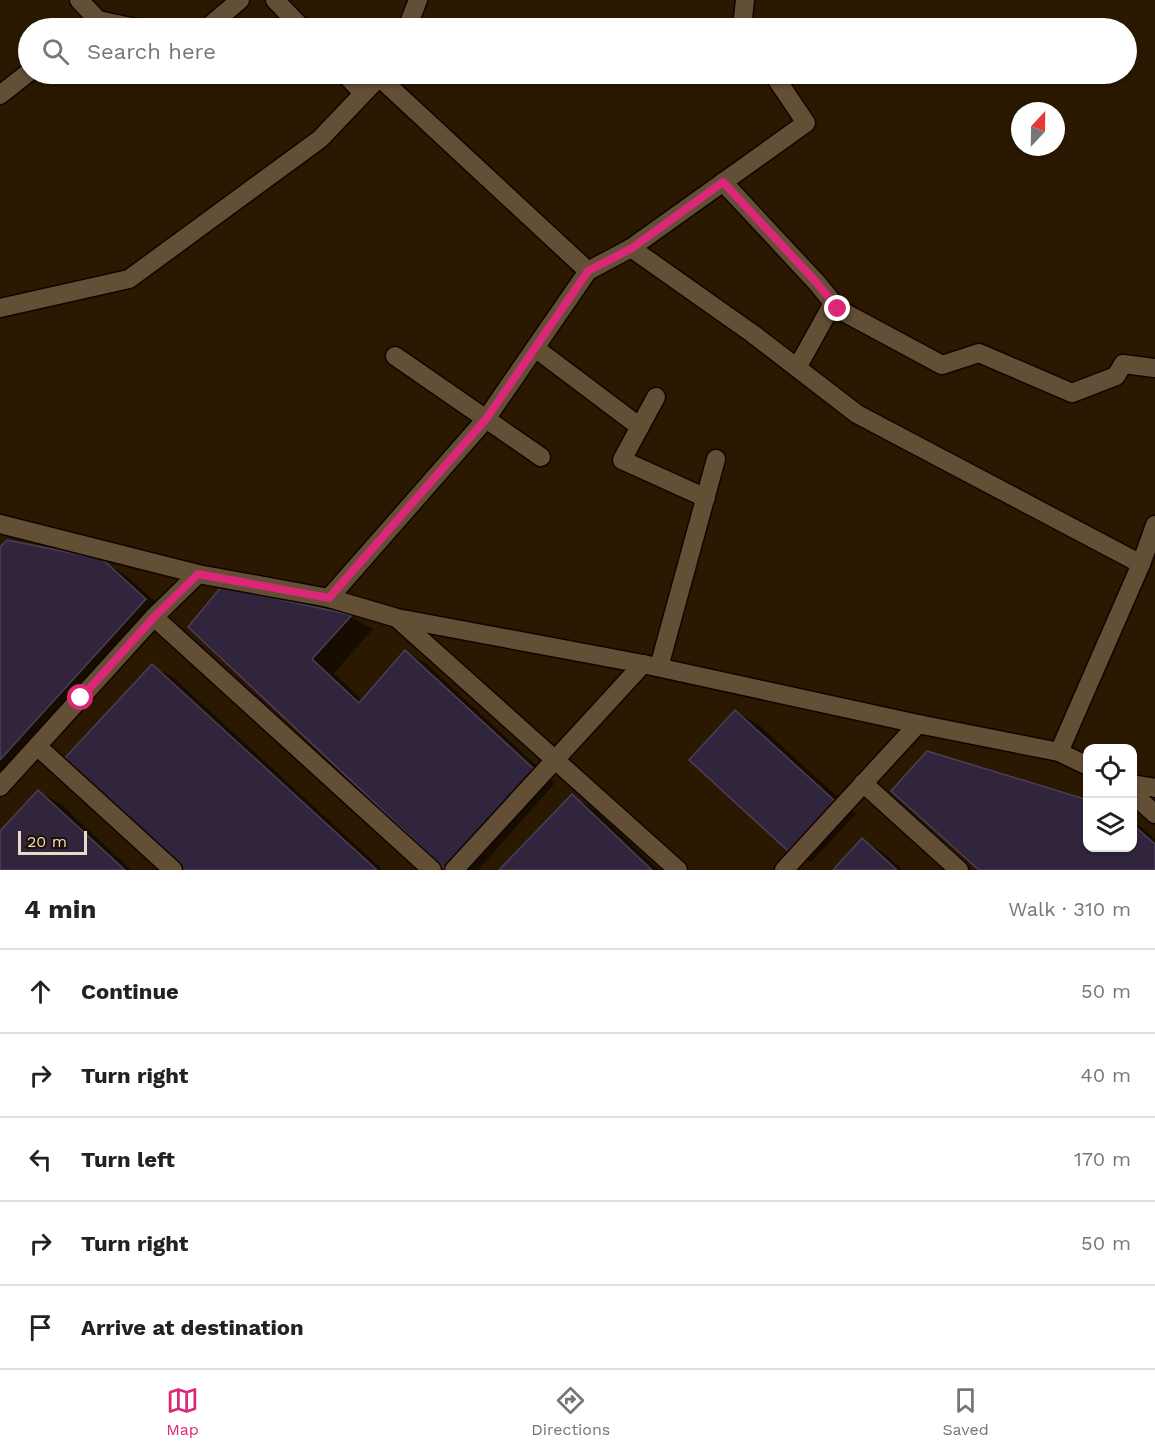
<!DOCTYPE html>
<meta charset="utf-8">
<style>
:root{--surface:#fff;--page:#f6f6f6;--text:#222;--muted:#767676;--line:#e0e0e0;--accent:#db2777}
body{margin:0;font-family:"Work Sans",sans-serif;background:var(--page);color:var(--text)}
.controls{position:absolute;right:18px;bottom:18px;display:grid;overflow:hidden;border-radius:12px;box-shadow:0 2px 4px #0004}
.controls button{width:54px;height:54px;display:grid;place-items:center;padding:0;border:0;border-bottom:2px solid var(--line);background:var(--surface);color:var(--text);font:30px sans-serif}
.compass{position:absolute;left:1011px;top:102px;width:54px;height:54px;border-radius:50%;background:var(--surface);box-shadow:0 2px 4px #0004;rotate:22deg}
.scale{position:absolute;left:18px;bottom:15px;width:69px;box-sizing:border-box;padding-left:6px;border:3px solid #e7dbcc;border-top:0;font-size:16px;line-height:21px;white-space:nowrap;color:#e7dbcc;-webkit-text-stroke:4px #200f00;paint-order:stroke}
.stop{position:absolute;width:18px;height:18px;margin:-14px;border:4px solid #db2777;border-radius:50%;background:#fff}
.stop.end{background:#db2777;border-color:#fff;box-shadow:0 2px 6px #0008}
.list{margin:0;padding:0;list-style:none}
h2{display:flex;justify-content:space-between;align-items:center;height:78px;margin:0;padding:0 24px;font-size:26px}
h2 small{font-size:20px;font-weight:400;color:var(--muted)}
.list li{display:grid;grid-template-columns:39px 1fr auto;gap:18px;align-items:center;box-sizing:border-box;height:84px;padding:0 24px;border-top:2px solid var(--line)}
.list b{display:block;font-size:22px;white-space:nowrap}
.list em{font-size:20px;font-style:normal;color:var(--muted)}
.icon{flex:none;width:33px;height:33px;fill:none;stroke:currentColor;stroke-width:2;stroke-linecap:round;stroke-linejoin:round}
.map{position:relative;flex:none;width:1155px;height:870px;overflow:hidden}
.search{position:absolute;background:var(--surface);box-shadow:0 2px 4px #0004;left:18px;right:18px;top:18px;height:66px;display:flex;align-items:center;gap:15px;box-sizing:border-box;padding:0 21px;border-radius:33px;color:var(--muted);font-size:22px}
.sheet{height:498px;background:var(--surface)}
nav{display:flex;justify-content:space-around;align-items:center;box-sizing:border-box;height:84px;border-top:2px solid var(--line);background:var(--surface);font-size:16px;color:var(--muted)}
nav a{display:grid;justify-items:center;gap:3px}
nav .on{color:var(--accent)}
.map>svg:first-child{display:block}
.shadow{fill:#0007}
.building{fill:#31253d;stroke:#4c3f59;stroke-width:1.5}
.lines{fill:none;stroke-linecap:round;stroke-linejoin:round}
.minor-casing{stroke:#120400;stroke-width:21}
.minor{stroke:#634f35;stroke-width:18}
.route{stroke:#db2777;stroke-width:8}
</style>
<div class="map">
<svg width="1155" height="870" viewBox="0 0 1155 870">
<rect width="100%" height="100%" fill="#2a1801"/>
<g class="shadow">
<polygon points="0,550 101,561 124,574 167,612 0,797"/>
<polygon points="221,589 351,617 373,629 334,673 363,701 405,652 427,664 555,783 478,870 450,870"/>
<polygon points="153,666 175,679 383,870 187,870"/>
<polygon points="736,712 758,724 856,814 811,862 789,850"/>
<polygon points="39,792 61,804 131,870 0,870 0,833"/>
<polygon points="572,796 594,809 659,870 501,870"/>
<polygon points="1132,820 1155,839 1155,870 981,870 1088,848 1132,848"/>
<polygon points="862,840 884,853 903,870 835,870"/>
</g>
<g class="building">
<polygon points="7,540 102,559 146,599 0,760 0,547"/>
<polygon points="221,587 352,615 312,659 359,703 405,650 534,769 445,869 188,627"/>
<polygon points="152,664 377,870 185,870 64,759"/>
<polygon points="735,710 835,801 788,851 689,760"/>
<polygon points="927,751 1088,800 1088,848 1132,848 1132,824 1155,844 1155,870 979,870 891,791"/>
<polygon points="38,790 125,870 0,870 0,831"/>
<polygon points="572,794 591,812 652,870 499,870"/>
<polygon points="862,838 897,870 833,870"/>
</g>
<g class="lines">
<defs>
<g id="minor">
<polyline points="79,0 98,20 87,28"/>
<polyline points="275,0 302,28"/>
<polyline points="98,20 136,28"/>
<polyline points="207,28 240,0"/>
<polyline points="407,28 418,0"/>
<polyline points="742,28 745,0"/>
<polyline points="345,74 363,93"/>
<polyline points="379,77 588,271"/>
<polyline points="0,95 28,73"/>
<polyline points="723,182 817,283 838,309 942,365 979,353 1072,393 1116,376 1123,364 1155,368"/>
<polyline points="631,248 753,334 857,414 1141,564"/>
<polyline points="0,308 129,279 320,139 382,74"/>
<polyline points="535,348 640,427"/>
<polyline points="395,356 541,457"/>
<polyline points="797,368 833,303"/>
<polyline points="656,397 622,460 706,498"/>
<polyline points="0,524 198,574 329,598 397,618 643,664 918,724 1059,752 1088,766"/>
<polyline points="329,598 486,419 588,271 631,248 806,123 773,74"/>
<polyline points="154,617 432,870"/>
<polyline points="398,619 678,870"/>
<polyline points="659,667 716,459"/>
<polyline points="37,746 173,870"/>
<polyline points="1059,752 1141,564 1155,525"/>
<polyline points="863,783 959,870"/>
<polyline points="1132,784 1155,788"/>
<polyline points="0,787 154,617 198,574"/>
<polyline points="1132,793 1155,814"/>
<polyline points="454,870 643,664"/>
<polyline points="784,870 918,724"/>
</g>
</defs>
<use href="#minor" class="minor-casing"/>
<use href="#minor" class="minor"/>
</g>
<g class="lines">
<polyline class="route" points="81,698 154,617 198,574 329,598 486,419 588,271 632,248 723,182 817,283 838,309"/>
</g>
</svg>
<div class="controls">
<button><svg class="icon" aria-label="locate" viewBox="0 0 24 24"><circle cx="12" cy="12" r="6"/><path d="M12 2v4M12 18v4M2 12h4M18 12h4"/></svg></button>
<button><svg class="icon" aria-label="layers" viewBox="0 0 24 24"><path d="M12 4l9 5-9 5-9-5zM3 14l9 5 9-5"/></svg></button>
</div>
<svg class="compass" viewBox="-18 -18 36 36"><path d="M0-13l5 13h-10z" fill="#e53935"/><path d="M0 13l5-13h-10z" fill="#767676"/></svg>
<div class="scale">20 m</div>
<div class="stop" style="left:81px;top:698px"></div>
<div class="stop end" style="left:838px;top:309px"></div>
<div class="search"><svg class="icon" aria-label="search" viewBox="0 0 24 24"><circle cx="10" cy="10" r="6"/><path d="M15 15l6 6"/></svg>Search here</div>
</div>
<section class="sheet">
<h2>4 min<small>Walk · 310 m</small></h2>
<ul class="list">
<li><svg class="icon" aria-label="ahead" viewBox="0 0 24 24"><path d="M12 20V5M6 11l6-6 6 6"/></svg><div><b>Continue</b></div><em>50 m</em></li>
<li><svg class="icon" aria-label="right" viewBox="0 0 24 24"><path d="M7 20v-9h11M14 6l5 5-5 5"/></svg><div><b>Turn right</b></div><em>40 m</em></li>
<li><svg class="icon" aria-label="left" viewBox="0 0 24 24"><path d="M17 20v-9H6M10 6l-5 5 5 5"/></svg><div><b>Turn left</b></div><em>170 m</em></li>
<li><svg class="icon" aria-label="right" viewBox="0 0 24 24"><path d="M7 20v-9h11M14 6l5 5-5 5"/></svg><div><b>Turn right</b></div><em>50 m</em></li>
<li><svg class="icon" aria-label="arrive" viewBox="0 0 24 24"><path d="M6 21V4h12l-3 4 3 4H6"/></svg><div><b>Arrive at destination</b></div></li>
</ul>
</section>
<nav>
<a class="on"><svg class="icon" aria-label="map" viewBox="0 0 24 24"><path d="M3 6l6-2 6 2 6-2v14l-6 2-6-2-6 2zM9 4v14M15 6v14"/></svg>Map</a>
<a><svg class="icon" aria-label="directions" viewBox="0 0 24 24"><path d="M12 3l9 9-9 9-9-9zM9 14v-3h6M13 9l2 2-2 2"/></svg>Directions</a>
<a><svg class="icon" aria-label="saved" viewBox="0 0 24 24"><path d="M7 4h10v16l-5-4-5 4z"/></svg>Saved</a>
</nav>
